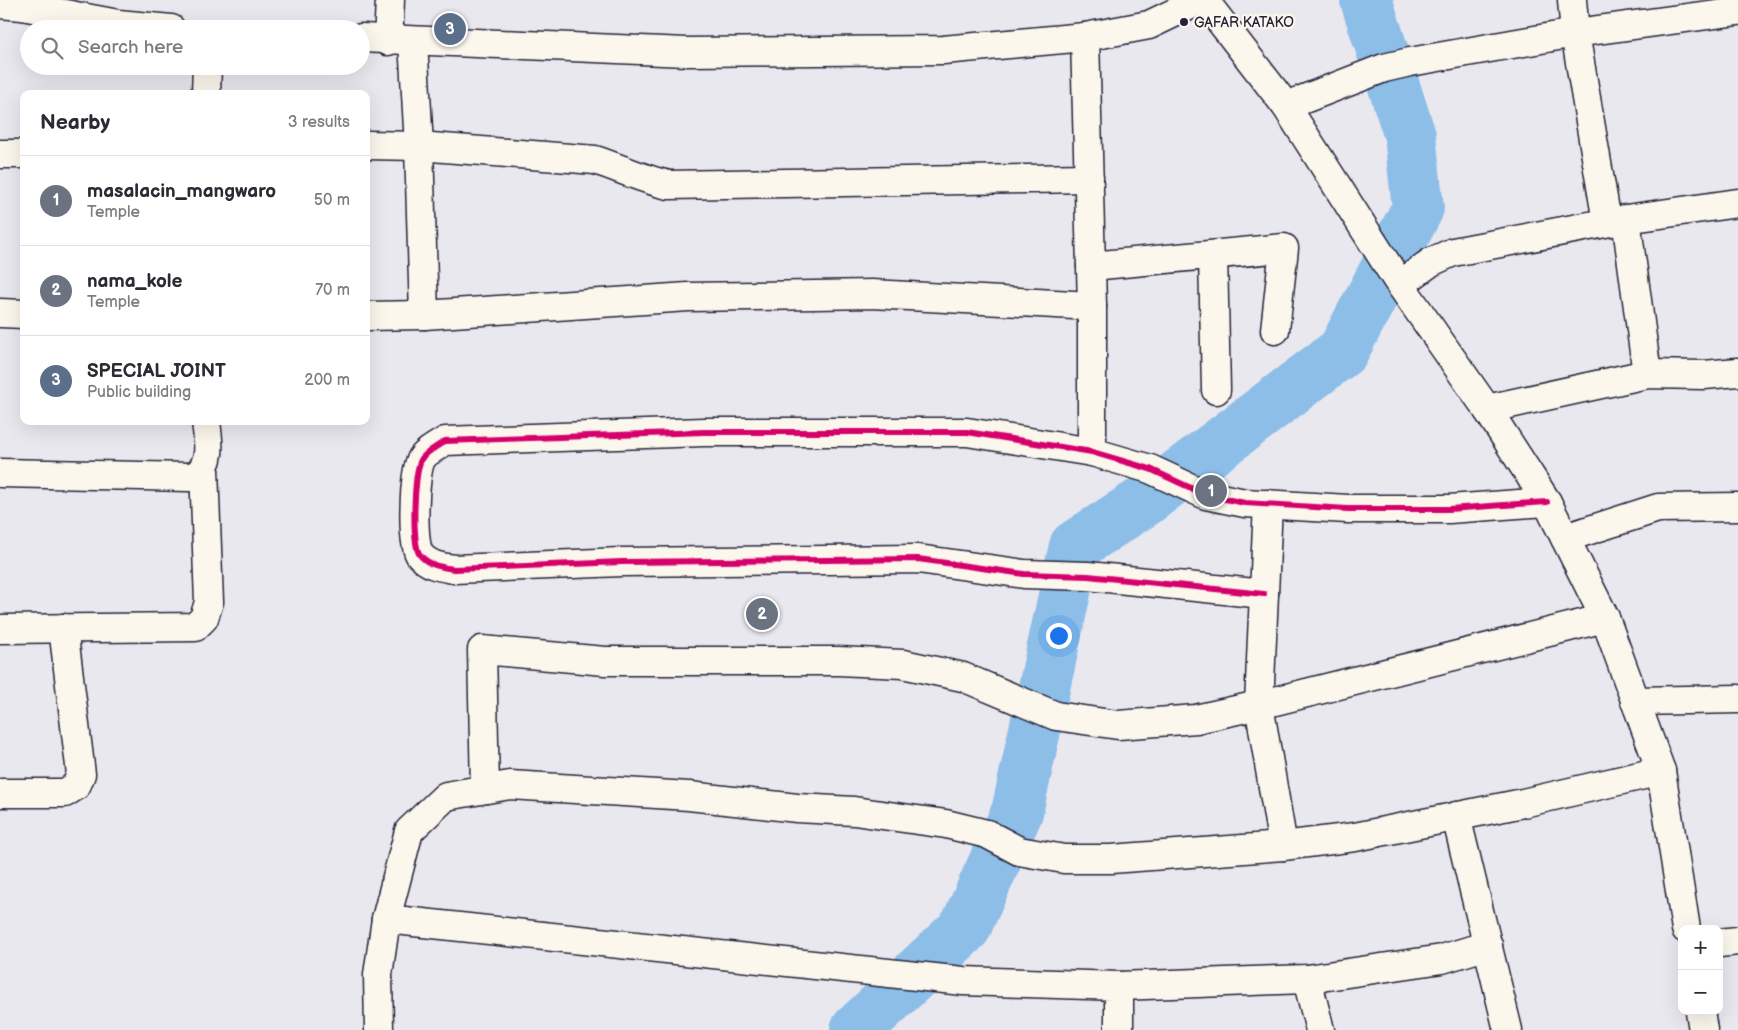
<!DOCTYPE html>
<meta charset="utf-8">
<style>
:root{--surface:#fff;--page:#f7f7f7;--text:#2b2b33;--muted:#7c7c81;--line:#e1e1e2;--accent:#0f766e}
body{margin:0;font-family:"Balsamiq Sans",sans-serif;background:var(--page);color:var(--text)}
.controls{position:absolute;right:15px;bottom:15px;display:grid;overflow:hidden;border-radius:10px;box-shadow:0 5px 20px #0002}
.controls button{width:45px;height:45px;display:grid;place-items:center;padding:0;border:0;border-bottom:1px solid var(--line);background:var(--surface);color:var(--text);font:25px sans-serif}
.you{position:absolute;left:1058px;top:635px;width:18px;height:18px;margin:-12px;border:4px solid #fff;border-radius:50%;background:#1a73e8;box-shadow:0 0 0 8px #1a73e833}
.badge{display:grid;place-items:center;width:32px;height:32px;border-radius:50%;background:var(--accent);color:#fff;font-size:16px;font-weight:700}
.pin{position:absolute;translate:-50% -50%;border:2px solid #fff;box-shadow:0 1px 5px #0006}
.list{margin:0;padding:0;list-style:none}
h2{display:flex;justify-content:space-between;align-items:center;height:65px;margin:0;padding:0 20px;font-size:21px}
h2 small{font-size:16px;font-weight:400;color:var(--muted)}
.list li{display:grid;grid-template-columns:32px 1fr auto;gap:15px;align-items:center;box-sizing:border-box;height:90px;padding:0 20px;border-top:1px solid var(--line)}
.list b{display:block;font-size:19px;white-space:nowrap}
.list p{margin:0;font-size:16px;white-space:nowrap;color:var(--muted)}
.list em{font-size:16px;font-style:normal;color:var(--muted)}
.icon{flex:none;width:28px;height:28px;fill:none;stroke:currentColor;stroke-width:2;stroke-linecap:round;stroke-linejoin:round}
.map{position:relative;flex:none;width:1738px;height:1030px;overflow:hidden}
.search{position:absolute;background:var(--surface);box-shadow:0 5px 20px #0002;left:20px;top:20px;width:350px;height:55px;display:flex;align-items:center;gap:12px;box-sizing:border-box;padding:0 18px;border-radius:28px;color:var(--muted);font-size:19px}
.panel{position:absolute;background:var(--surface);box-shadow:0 5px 20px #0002;left:20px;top:90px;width:350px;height:335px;border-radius:10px}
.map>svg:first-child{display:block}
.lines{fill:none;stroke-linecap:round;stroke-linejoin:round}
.river{stroke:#8cbee8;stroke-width:52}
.minor-casing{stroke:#22223b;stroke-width:31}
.minor{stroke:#fbf7ec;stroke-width:28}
.cycleway-casing{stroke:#fbf7ec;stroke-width:9}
.cycleway{stroke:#d6006c;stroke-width:6}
.poi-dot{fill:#22223b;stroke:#fbf7ec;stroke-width:2}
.labels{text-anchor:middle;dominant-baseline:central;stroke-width:4.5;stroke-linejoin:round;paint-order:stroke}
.poi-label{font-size:14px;fill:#22223b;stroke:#fbf7ec;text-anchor:start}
</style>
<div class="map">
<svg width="1738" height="1030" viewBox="0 0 1738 1030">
<rect width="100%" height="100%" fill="#eae8ef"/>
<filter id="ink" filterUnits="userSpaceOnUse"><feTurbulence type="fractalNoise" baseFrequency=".02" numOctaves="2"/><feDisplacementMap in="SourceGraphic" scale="10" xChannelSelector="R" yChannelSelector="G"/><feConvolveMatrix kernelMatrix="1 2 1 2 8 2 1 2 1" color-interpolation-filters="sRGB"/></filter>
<g filter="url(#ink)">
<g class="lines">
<polyline class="river" points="856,1030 965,928 1017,812 1075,546 1143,502 1343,351 1418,208 1410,136 1366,0"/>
<defs>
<g id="minor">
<polyline points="1204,0 1286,106 1397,280 1487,409 1547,502 1605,618 1661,771 1686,929"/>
<polyline points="1572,0 1575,33 1607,222"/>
<polyline points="0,4 22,6 118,24 171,29"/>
<polyline points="1085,37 1092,306 1092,452"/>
<polyline points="361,38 686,52 943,50 1085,37 1149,25 1201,0"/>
<polyline points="388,41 390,0"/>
<polyline points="413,41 419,146 424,315"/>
<polyline points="206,94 207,66"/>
<polyline points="1286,106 1384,68 1410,62 1575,33 1738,11"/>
<path d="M 366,145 L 419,146 L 595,160 C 620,168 644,180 669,185 L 1089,178"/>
<polyline points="0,154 24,154"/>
<polyline points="1626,219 1647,374"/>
<polyline points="1213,255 1216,390"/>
<polyline points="1091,266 1284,248 1275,330"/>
<polyline points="1401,284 1431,262 1453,252 1626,219 1738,203"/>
<polyline points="0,313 24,314"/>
<polyline points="366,316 424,315 688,297 872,294 1092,306"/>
<polyline points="1487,409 1647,374 1704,375 1738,372"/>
<path d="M 0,473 L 189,477 L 198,475 C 213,458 208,442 206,421"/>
<polyline points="1268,504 1259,705 1283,846"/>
<polyline points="1565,538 1658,508 1738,507"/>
<path d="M 1264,594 L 1088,576 L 1024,574 L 918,559 L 621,562 L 454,569 C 442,567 429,566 420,555 C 411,544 414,473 421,460 C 424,453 438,446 445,441 L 704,432 L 967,432 L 1092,452 L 1150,469 L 1206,495 L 1245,503 L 1348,509 L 1449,509 L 1547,502"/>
<polyline points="0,629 195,627 204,618 209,602 204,469"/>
<polyline points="1635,701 1738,699"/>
<polyline points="485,789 482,650 605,661 838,661 903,664 963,677 1056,716 1118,725 1196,719 1259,705 1605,618"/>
<polyline points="0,793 65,793 76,786 81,774 63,628"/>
<polyline points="1456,816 1508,1030"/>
<polyline points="386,919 963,981 1119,986 1119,1030"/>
<polyline points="1719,943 1738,941"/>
<polyline points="1307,979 1320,1030"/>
<polyline points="1119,986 1307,979 1442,959 1488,945"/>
<polyline points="1700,1011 1703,1030"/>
<polyline points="379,1030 378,975 386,919 409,831 446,796 510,785 689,796 797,808 854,811 946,824 987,834 1019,851 1064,859 1111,859 1283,846 1355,837 1523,803 1661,771"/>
</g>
</defs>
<use href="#minor" class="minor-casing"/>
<use href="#minor" class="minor"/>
<defs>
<path id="cycleway" d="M 1264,594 L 1088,576 L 1024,574 L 918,559 L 621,562 L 454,569 C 442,567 429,566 420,555 C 411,544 414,473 421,460 C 424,453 438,446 445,441 L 704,432 L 967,432 L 1092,452 L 1150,469 L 1206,495 L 1245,503 L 1348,509 L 1449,509 L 1547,502"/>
</defs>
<use href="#cycleway" class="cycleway-casing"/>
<use href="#cycleway" class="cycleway"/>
</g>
</g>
<circle class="poi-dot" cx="1184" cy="22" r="5"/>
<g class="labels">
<g class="poi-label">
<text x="1194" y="22">GAFAR KATAKO</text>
</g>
</g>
</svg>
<div class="controls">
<button>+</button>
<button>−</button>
</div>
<div class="you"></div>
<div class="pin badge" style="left:1211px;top:491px;background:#6b7280">1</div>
<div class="pin badge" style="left:762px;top:614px;background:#6b7280">2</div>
<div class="pin badge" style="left:450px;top:29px;background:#5c6f8a">3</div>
<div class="search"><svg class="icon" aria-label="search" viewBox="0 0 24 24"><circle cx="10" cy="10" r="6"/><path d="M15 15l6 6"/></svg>Search here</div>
<section class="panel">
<h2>Nearby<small>3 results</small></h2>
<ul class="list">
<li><span class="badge" style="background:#6b7280">1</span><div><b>masalacin_mangwaro</b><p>Temple</p></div><em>50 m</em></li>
<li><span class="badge" style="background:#6b7280">2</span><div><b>nama_kole</b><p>Temple</p></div><em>70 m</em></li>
<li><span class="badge" style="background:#5c6f8a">3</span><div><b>SPECIAL JOINT</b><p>Public building</p></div><em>200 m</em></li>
</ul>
</section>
</div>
